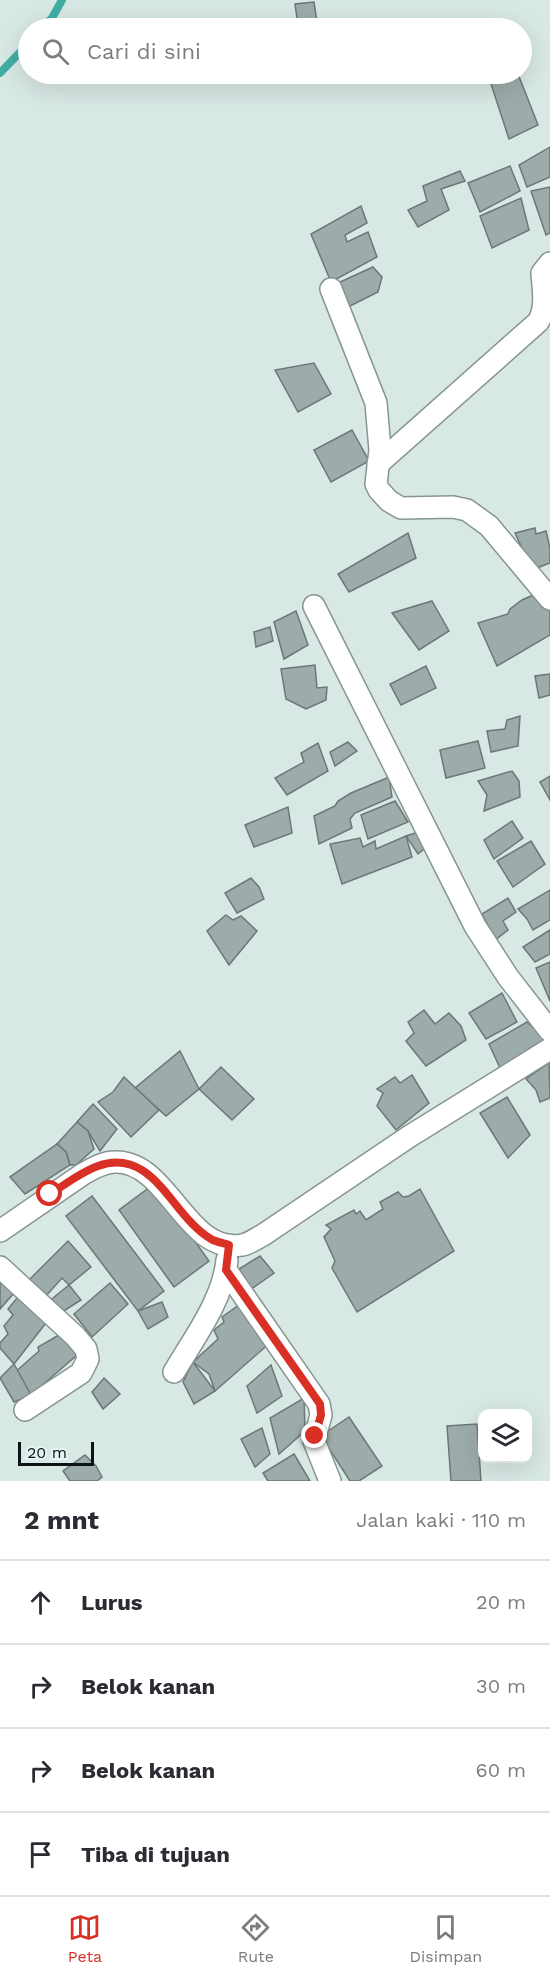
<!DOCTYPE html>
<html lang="id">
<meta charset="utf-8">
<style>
:root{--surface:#fff;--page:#f7f7f7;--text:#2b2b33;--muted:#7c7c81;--line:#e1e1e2;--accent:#d93025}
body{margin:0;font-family:"Work Sans",sans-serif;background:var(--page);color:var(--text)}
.controls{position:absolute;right:18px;bottom:18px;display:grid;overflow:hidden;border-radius:12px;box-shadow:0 6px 24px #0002}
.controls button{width:54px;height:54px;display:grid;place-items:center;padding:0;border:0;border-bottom:2px solid var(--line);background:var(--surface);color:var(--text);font:30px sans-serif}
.scale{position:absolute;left:18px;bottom:15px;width:76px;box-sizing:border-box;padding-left:6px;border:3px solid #0d1312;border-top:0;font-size:16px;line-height:21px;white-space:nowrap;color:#0d1312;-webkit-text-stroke:4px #e5f5f3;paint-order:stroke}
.stop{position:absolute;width:18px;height:18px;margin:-14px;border:4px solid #d93025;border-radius:50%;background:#fff}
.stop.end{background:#d93025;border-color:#fff;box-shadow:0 2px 6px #0008}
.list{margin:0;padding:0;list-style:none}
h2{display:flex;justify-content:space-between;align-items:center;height:78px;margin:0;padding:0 24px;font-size:26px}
h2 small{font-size:20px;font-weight:400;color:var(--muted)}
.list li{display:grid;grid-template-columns:39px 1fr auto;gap:18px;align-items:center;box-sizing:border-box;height:84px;padding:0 24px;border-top:2px solid var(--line)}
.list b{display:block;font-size:22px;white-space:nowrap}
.list em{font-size:20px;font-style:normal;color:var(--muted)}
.icon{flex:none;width:33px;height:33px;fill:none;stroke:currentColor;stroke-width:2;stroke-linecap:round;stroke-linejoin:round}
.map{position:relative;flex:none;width:550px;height:1481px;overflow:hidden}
.search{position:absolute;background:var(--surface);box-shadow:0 6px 24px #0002;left:18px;right:18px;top:18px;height:66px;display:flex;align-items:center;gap:15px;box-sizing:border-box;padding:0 21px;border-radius:33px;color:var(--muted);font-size:22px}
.sheet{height:414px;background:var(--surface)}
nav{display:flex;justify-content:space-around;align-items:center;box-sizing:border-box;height:84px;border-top:2px solid var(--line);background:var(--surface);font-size:16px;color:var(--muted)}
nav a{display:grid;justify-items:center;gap:3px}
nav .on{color:var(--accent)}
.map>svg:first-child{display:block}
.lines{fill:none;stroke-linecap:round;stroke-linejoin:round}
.stream{stroke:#40aea4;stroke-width:8}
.building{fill:#9dacaa;stroke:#6a7876;stroke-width:1.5}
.street-casing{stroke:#879593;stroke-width:24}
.street{stroke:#fff;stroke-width:21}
.route{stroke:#d93025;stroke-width:8}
</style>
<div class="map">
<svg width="550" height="1481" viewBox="0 0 550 1481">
<rect width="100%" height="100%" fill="#d8e8e5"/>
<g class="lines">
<g class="stream">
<polyline points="43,28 52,18 62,0"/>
<polyline points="0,73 28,44"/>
</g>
</g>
<g class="building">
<polygon points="314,2 317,22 298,25 295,4"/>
<polygon points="512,74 518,74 538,125 509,139 491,84"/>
<polygon points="550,147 550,177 527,187 519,165"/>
<polygon points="510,166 520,191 480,212 468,183"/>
<polygon points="460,171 465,181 441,189 449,210 418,227 408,210 427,201 423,186"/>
<polygon points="550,187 550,233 546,235 531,191"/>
<polygon points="521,198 529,230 492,248 480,216"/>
<polygon points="361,206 367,223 345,235 347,242 368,232 377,257 331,282 311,234"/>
<polygon points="373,267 382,277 378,292 342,310 338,283"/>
<polygon points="314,363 331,394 298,412 275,370"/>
<polygon points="352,430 369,461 331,482 314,450"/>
<polygon points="535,528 536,534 546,531 550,548 550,563 537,568 533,572 515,533"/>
<polygon points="408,533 416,558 349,592 338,574"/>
<polygon points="538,593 550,606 550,635 497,666 478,623 508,614 510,609 522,600"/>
<polygon points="432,601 449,631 419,650 392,613"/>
<polygon points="296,611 308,645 284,659 274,622"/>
<polygon points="270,627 273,641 256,647 254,632"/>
<polygon points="315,665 317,688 327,687 326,700 306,709 286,699 281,669"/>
<polygon points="426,666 436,688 401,705 390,684"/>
<polygon points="550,674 550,695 539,698 535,676"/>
<polygon points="520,716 518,746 491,752 487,731 505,729 507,720"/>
<polygon points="478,741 485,768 446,778 440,750"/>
<polygon points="348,742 357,751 335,766 330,752"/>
<polygon points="318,743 328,771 287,795 275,778 304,762 301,753"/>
<polygon points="512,771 519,781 520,797 484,811 487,795 478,781"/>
<polygon points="550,776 550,800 540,782"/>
<polygon points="389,777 392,797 355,813 350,819 352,828 319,844 314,816 335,806 338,801 351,793"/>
<polygon points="395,801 408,822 368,839 361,815"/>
<polygon points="288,807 292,833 254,847 245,825"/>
<polygon points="512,821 523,838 494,859 484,840"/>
<polygon points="419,832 428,846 418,854 406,836"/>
<polygon points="406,836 412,857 342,884 330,844 360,838 363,847 375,841 376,849"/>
<polygon points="531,841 545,864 513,887 497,861"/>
<polygon points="251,878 259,887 264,899 237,913 225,893"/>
<polygon points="550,890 550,920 533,930 527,919 518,909"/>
<polygon points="508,898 516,912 503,921 508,930 495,940 482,914"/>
<polygon points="226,915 233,920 241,916 257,931 229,965 207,931"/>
<polygon points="550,930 550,954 535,962 523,947"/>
<polygon points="550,962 550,1001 536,968"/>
<polygon points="502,993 517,1022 486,1039 469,1013"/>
<polygon points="424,1010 435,1024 449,1013 461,1026 466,1040 426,1066 406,1041 414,1033 408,1022"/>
<polygon points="527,1022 546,1039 500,1068 489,1044"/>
<polygon points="180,1051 199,1089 166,1116 135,1088"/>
<polygon points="549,1063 550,1098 540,1102 536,1090 526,1079"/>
<polygon points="221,1067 254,1099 232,1120 199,1089"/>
<polygon points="412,1075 429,1103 396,1130 377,1106 383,1093 377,1089 395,1077 400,1083"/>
<polygon points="124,1077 159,1110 131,1137 98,1102 113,1092"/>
<polygon points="507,1097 530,1135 508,1158 480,1113"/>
<polygon points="93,1104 117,1129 100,1151 88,1131 77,1122"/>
<polygon points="77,1122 88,1131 94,1149 76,1165 70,1165 66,1152 57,1144"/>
<polygon points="57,1144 66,1152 70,1165 25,1194 10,1177"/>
<polygon points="154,1184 209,1261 174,1287 119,1210"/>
<polygon points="420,1189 454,1251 357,1312 332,1268 335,1261 324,1237 331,1229 326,1225 354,1210 356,1214 360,1211 366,1220 383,1209 380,1202 398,1192 403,1197 409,1196"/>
<polygon points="92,1196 164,1291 138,1311 66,1216"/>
<polygon points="68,1241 91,1267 69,1285 62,1278 44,1298 29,1280"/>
<polygon points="260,1256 274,1273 250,1290 239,1269"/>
<polygon points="0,1279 14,1293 0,1309"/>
<polygon points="110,1283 128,1304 92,1337 74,1314"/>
<polygon points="69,1285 81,1300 59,1314 48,1302"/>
<polygon points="22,1292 49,1319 14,1364 0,1348 0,1343 8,1334 4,1326 13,1315 8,1309"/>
<polygon points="162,1302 168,1317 148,1329 138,1311"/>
<polygon points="239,1305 271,1342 215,1391 209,1374 193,1362 218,1339 214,1330 224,1322 222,1317"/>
<polygon points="64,1332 77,1355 31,1395 14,1373 39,1351 38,1347"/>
<polygon points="193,1362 215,1391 194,1404 183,1382"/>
<polygon points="14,1364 31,1395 14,1402 0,1378"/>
<polygon points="271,1365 282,1396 257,1413 247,1386"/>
<polygon points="104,1378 120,1394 103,1409 92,1392"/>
<polygon points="304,1398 305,1431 279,1454 270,1418"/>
<polygon points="349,1417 382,1466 359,1481 350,1481 321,1436"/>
<polygon points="477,1424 481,1481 451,1481 447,1426"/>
<polygon points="262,1428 270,1454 255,1467 241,1439"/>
<polygon points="294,1454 310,1481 268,1481 263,1473"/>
<polygon points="85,1455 96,1466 102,1477 97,1481 70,1481 63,1471"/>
</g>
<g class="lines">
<defs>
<g id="street">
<polyline points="331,289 376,403 380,450 376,484 379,490 389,501 401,508 453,507 467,510 489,526 550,599"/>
<path d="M 378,464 L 538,322 C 547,308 543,289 542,273 L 550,263"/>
<polyline points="314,606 475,926 508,977 550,1031"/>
<path d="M 0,1231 L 83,1174 C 93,1168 105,1161 117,1162 C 169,1163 187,1255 242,1245 C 249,1244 257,1238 263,1235 L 410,1136 L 550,1049"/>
<polyline points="0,1267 75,1336 86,1349 88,1359 81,1373 25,1410"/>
<polyline points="226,1270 319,1404 321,1415 314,1441 330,1481"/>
<path d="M 174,1372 C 194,1338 223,1300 227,1260"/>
</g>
</defs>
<use href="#street" class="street-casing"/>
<use href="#street" class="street"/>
</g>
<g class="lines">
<path class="route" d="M 50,1194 C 66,1184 81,1172 98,1166 C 154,1146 172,1217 211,1239 C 216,1242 223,1243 229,1245 L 226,1270 L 320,1404 L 321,1415 L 315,1436"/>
</g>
</svg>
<div class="controls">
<button><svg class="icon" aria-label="layers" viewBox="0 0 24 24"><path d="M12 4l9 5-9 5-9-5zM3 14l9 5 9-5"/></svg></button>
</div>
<div class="scale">20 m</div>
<div class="stop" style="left:50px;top:1194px"></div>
<div class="stop end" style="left:315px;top:1436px"></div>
<div class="search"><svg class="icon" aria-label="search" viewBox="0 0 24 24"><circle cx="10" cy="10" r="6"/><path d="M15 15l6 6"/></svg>Cari di sini</div>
</div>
<section class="sheet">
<h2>2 mnt<small>Jalan kaki · 110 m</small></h2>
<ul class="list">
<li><svg class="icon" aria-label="ahead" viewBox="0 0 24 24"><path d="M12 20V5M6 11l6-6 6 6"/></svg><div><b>Lurus</b></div><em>20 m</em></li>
<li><svg class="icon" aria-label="right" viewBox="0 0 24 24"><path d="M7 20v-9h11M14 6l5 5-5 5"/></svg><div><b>Belok kanan</b></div><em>30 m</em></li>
<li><svg class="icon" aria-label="right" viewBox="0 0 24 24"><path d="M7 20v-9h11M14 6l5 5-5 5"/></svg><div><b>Belok kanan</b></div><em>60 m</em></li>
<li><svg class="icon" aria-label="arrive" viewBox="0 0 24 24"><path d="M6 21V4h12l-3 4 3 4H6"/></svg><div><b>Tiba di tujuan</b></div></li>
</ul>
</section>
<nav>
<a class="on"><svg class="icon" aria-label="map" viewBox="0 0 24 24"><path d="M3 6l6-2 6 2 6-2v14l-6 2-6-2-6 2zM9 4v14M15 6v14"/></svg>Peta</a>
<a><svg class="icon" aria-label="directions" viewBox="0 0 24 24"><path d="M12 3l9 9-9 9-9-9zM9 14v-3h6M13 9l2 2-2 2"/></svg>Rute</a>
<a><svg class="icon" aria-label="saved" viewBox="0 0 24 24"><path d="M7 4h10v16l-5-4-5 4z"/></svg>Disimpan</a>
</nav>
